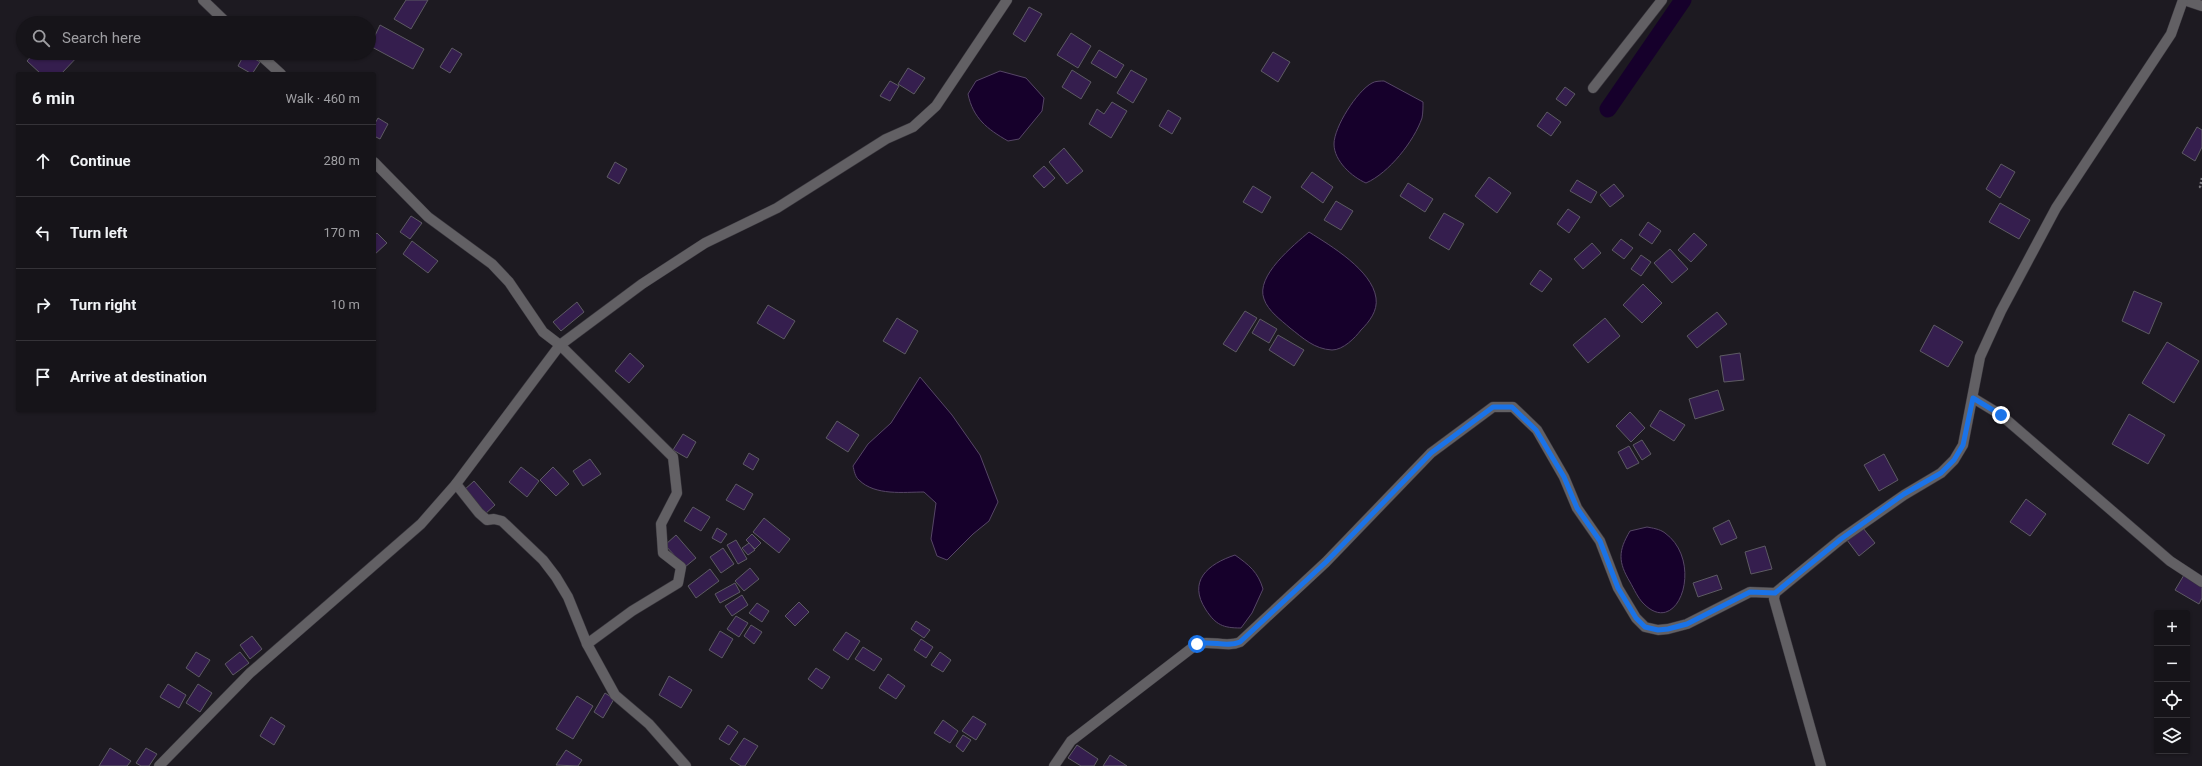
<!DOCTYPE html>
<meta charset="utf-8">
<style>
:root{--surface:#161419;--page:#1f1d22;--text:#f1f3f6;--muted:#9e9ea2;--line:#353338}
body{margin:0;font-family:Roboto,sans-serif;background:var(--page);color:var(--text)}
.controls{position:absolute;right:12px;bottom:12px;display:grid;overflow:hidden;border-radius:4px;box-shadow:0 1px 3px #0004}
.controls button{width:36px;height:36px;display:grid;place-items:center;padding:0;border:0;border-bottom:1px solid var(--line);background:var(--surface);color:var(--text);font:20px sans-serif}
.stop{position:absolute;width:12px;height:12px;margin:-9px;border:3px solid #1a73e8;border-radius:50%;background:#fff}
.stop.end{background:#1a73e8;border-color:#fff;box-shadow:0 1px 4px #0008}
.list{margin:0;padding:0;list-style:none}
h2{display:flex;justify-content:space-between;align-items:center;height:52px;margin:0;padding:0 16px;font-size:17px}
h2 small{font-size:13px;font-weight:400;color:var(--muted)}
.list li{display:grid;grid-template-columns:26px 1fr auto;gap:12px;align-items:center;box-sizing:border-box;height:72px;padding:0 16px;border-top:1px solid var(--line)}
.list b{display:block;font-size:15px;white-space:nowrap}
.list em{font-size:13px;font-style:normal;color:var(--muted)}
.icon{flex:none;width:22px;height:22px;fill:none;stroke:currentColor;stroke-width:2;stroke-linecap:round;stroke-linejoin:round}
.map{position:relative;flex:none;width:2202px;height:766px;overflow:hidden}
.search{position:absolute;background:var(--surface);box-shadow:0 1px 3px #0004;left:16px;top:16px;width:360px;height:44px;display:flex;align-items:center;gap:10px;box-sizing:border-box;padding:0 14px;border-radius:22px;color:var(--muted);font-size:15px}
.panel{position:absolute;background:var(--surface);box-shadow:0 1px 3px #0004;left:16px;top:72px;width:360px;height:340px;border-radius:4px}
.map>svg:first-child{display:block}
.water{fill:#16002b;stroke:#564666}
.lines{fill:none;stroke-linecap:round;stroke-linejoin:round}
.canal{stroke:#16002b;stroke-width:17}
.building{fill:#351e4e;stroke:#5d5a63}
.minor-casing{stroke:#3a373e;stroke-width:11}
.path{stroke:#76747a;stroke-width:2.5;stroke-dasharray:2 2;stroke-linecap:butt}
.minor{stroke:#626064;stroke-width:10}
.route{stroke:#1a73e8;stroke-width:5}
</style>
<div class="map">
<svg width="2202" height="766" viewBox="0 0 2202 766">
<rect width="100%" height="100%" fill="#1d1a21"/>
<g class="water">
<path d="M 1000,71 L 1026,78 L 1044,98 L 1042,111 L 1019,139 L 1008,141 C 987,129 973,118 968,94 L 976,81 Z"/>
<path d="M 1384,81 L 1423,102 C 1423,107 1423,113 1422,118 C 1414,141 1389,173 1366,183 C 1352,177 1334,161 1334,144 C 1334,127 1357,91 1372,83 C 1375,81 1381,81 1384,81 Z"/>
<path d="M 1309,232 C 1331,246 1372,270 1376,298 C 1378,311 1369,322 1361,330 C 1355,338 1343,350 1332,350 C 1314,349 1303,338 1290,328 C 1281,320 1268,311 1264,299 C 1255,276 1294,245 1309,232 Z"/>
<path d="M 920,377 L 952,415 L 980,455 L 998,502 L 989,521 L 973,534 L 947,560 L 937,556 L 931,539 L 936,503 L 924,492 C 904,492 875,496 859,480 C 855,477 854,470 853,466 L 868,444 L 891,423 Z"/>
<path d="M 1647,527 C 1652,528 1660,529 1665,533 C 1705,562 1678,640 1643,603 C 1638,598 1634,589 1630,582 C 1618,562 1618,551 1630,531 Z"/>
<path d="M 1235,555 C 1249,565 1258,572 1263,589 L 1252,613 L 1241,628 C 1223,628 1216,625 1206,610 C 1187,581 1208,564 1235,555 Z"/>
</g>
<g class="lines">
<polyline class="canal" points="1608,109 1683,0"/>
</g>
<g class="building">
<polygon points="406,0 428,0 411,29 394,19"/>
<polygon points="1029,7 1042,14 1025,42 1013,34"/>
<polygon points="380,25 424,49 413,69 370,46"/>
<polygon points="1071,33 1091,46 1078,68 1057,55"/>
<polygon points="452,48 462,54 450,73 440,67"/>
<polygon points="1099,50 1124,65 1116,78 1091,63"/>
<polygon points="1273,52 1290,62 1278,82 1261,71"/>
<polygon points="34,53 81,53 61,74 41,74 27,61"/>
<polygon points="245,53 260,62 252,74 238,66"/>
<polygon points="908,68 925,78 914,94 898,84"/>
<polygon points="1072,70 1091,82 1081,99 1062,87"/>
<polygon points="1131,70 1147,79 1133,103 1117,93"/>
<polygon points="890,81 899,86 890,101 880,96"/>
<polygon points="1565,87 1575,94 1566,106 1556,99"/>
<polygon points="1112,102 1127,111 1111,138 1089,124 1097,109 1104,114"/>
<polygon points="1168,110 1181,118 1172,134 1159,126"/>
<polygon points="1547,112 1561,122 1551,136 1537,126"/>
<polygon points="378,118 388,124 380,139 374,136 374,125"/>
<polygon points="2197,127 2202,130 2202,147 2195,161 2182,153"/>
<polygon points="1064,148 1083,171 1067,184 1049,162"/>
<polygon points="615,162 627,169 619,184 607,177"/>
<polygon points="2001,164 2015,172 2000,198 1986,189"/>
<polygon points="1044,166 1055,178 1044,188 1033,176"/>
<polygon points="1312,172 1333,187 1323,203 1301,187"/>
<polygon points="1489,177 1511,193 1497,213 1475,196"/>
<polygon points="1577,180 1597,192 1591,203 1570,191"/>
<polygon points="1408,183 1433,199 1425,212 1400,196"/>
<polygon points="1614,184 1624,196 1610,207 1600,195"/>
<polygon points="1253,186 1271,197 1262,213 1243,202"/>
<polygon points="1336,201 1353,211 1341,230 1324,220"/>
<polygon points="2000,203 2030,220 2019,239 1989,222"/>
<polygon points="1568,209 1580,217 1569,233 1557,224"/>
<polygon points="1444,213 1464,224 1449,250 1429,238"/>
<polygon points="411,216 422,223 410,239 400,232"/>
<polygon points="1648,222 1661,231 1652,244 1639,235"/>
<polygon points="377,233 387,243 374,255 374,236"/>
<polygon points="1694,233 1707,245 1691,262 1678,250"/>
<polygon points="1621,239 1633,248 1624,259 1612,250"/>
<polygon points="412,241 438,261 428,273 403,254"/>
<polygon points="1592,243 1601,253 1583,269 1574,259"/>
<polygon points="1670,249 1688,269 1672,283 1654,263"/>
<polygon points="1641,255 1651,262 1641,276 1631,269"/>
<polygon points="1540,270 1552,279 1542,292 1530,284"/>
<polygon points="1643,284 1662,303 1642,323 1623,305"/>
<polygon points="2134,291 2162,303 2149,334 2122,321"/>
<polygon points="577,302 584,312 561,331 553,322"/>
<polygon points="768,305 795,321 784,339 757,323"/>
<polygon points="1245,311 1257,318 1236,352 1223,344"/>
<polygon points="1717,312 1727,324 1697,348 1687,336"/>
<polygon points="897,318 918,331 905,354 883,341"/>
<polygon points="1605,318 1620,336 1588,363 1573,345"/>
<polygon points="1260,319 1277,329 1269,343 1252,333"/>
<polygon points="1934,325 1963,342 1948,367 1920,351"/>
<polygon points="1278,335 1304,350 1294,366 1269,350"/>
<polygon points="2167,342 2199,361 2174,403 2142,383"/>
<polygon points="630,353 644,366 629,383 615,371"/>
<polygon points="1740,353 1744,380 1724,382 1720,356"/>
<polygon points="1718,390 1724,410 1695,419 1689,399"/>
<polygon points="1660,410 1685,425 1674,441 1650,426"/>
<polygon points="1630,412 1645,428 1631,442 1616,426"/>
<polygon points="2129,414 2165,435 2148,464 2112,444"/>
<polygon points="837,421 859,435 848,452 826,438"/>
<polygon points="683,434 696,442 687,458 673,450"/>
<polygon points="1642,440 1651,454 1642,460 1633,445"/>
<polygon points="1629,446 1639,463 1627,469 1618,452"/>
<polygon points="749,453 759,459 753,470 743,464"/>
<polygon points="1884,454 1898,480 1879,491 1864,465"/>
<polygon points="590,459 601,474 583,486 573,471"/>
<polygon points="521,467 539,481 527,497 509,482"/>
<polygon points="553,467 569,484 556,496 540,480"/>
<polygon points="474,481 495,505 484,515 463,491"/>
<polygon points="736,484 753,494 744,510 726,500"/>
<polygon points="2026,499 2046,514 2030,536 2010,522"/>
<polygon points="693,507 710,517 701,531 684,521"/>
<polygon points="764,518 790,539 779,553 753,532"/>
<polygon points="1729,520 1737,538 1721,545 1713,528"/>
<polygon points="717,528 727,534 721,543 712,538"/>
<polygon points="1863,528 1875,543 1859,556 1847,540"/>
<polygon points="752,534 761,543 755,549 746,540"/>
<polygon points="676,535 696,558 685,567 665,545"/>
<polygon points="736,540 747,559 738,564 727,545"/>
<polygon points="749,543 755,550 748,555 742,548"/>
<polygon points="1765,546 1772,569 1751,574 1745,552"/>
<polygon points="723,548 734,564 721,573 710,557"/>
<polygon points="750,568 759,579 744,591 735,581"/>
<polygon points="710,569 719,581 696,598 688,586"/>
<polygon points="1717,575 1722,589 1698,597 1693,583"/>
<polygon points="2184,575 2202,585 2202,598 2199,604 2175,590"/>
<polygon points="735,583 740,592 720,603 715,594"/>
<polygon points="742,595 748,605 732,616 725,606"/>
<polygon points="799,602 809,612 795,626 785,616"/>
<polygon points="757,603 769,611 762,622 749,613"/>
<polygon points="736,616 748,623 739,637 727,629"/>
<polygon points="916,621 930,630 924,638 911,629"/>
<polygon points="751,625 762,632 754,644 744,636"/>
<polygon points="720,631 733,639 722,658 709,650"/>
<polygon points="846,632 860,641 848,660 833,650"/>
<polygon points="252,636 262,649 250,659 240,645"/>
<polygon points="921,639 933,647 926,658 914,650"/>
<polygon points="863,647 882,659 874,671 855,659"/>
<polygon points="196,652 210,660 199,677 186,668"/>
<polygon points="240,652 249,663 233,675 225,664"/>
<polygon points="940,652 951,660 943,672 931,665"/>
<polygon points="816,668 830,677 822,689 808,679"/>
<polygon points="888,674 905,686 896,699 879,688"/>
<polygon points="669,676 692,690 681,708 659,695"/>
<polygon points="168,684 186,695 179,708 160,697"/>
<polygon points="198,684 212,693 200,712 186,703"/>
<polygon points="605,693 614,699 603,718 594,712"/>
<polygon points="577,696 593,706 573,739 556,729"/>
<polygon points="973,716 986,724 976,740 962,731"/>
<polygon points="271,717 285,726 274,745 260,736"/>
<polygon points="943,720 958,731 950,743 934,733"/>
<polygon points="728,725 738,732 729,745 719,739"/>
<polygon points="963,735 971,740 963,752 956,746"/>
<polygon points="744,738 758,746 745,766 741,766 730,759"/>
<polygon points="1077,745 1098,759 1094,766 1081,766 1068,758"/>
<polygon points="110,748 131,761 127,766 99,766"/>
<polygon points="146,748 157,754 149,766 141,766 136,763"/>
<polygon points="566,750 582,760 578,766 556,765"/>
<polygon points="1110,755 1127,766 1103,766"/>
</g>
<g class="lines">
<defs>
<g id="minor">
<polyline points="203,0 227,23"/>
<polyline points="2184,0 2202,6"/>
<polyline points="258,53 281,74"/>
<polyline points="1593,88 1662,0"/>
<polyline points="374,162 428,217 492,264 509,282 543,332 560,345 673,457 677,493 661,524 663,553 681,567 678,583 632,611 587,644 615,695 649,724 686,766"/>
<polyline points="1973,398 2001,415 2170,561 2202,582"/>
<polyline points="456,484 479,513 487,520 494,519 502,521 543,560 556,577 568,597 587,644"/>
<polyline points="159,766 250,673 421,524 456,484 560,345 642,284 705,243 777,208 886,139 913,127 936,106 1007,0"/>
<path d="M 1054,766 L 1071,741 L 1197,644 C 1211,640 1227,648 1240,642 L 1326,562 L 1431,453 L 1493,407 L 1513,407 L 1537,430 L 1564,477 L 1577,508 L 1600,541 L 1618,588 L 1636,618 L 1645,627 L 1658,630 L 1668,629 L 1687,624 L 1750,592 L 1775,593"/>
<polyline points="1821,766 1774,599 1775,593 1841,539 1904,495 1941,473 1954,460 1963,445 1980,357 2001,311 2056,208 2171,34 2183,0"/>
</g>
</defs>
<use href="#minor" class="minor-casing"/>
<polyline class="path" points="2202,178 2200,187 2202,188"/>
<use href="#minor" class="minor"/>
</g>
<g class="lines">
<path class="route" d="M 1197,644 C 1211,640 1227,648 1240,642 L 1326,562 L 1431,453 L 1493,407 L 1512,407 L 1536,430 L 1564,477 L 1577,508 L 1600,541 L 1618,588 L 1636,618 L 1645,627 L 1658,630 L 1668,629 L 1687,624 L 1750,592 L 1775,593 L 1841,539 L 1904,494 L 1941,473 L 1954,460 L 1963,445 L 1973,398 L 2001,415"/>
</g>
</svg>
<div class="controls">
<button>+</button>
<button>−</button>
<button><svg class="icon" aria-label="locate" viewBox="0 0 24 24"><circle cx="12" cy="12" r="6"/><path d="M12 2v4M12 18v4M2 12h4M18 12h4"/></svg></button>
<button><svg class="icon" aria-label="layers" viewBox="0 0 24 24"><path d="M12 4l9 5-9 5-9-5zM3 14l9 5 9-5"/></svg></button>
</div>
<div class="stop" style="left:1197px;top:644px"></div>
<div class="stop end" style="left:2001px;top:415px"></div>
<div class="search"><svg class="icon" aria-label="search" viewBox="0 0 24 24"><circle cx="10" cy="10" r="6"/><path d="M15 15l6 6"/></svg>Search here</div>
<section class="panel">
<h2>6 min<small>Walk · 460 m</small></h2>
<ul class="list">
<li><svg class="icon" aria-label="ahead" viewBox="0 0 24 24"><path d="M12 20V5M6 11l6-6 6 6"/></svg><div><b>Continue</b></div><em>280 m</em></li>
<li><svg class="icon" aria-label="left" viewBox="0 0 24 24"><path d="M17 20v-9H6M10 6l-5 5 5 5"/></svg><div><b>Turn left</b></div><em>170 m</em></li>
<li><svg class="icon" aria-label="right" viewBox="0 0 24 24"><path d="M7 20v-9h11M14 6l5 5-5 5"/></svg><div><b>Turn right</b></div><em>10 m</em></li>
<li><svg class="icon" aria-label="arrive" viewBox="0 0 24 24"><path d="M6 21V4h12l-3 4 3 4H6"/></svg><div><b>Arrive at destination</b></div></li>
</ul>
</section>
</div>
